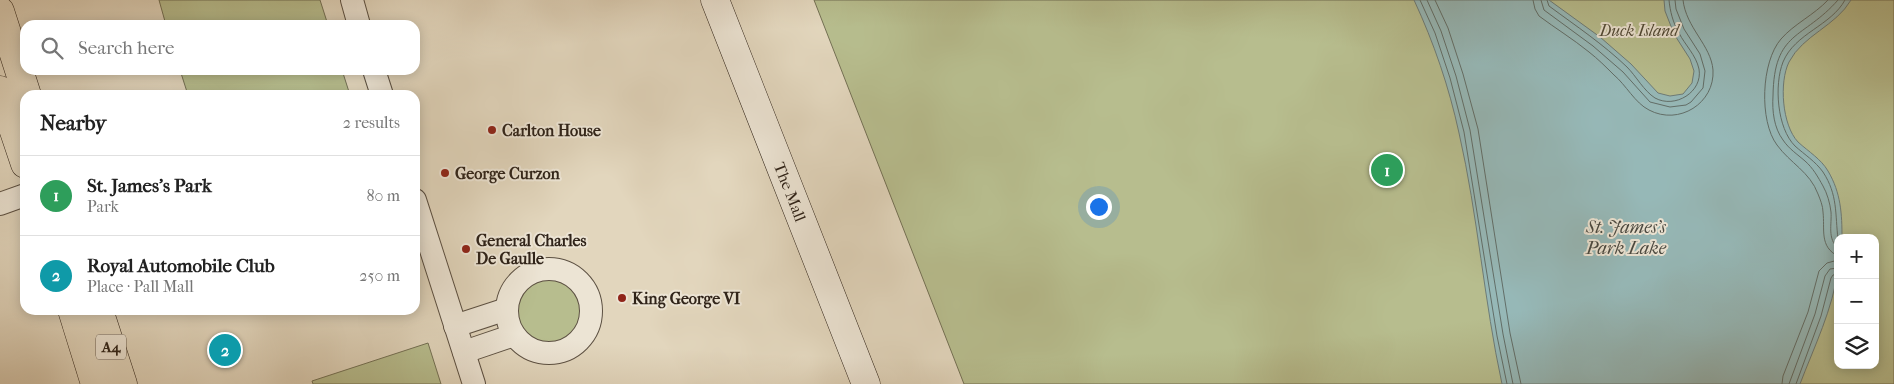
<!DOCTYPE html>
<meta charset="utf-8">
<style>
:root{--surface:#fff;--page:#f2f2f2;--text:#222;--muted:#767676;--line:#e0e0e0;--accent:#7c3aed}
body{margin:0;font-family:"IM FELL French Canon",serif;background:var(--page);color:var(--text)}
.controls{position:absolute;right:15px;bottom:15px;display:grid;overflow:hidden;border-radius:10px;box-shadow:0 2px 12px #0003}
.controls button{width:45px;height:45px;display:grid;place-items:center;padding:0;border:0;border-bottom:1px solid var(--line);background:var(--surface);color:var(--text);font:25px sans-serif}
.you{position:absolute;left:1098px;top:206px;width:18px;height:18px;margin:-12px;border:4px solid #fff;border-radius:50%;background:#1a73e8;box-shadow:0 0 0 8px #1a73e833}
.badge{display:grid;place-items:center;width:32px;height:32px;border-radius:50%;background:var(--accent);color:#fff;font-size:16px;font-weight:700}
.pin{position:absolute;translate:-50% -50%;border:2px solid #fff;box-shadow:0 1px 5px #0006}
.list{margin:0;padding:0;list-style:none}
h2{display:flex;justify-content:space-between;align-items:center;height:65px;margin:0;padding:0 20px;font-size:21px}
h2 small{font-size:16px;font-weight:400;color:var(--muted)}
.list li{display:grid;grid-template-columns:32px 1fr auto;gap:15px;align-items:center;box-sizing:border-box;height:80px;padding:0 20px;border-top:1px solid var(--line)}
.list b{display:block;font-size:19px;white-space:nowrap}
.list p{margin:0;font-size:16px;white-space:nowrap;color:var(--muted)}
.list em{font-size:16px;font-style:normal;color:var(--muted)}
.icon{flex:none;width:28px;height:28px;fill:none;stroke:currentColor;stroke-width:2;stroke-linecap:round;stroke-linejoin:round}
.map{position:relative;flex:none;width:1894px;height:384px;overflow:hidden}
.search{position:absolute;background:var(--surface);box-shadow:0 2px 12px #0003;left:20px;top:20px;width:400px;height:55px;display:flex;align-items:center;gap:12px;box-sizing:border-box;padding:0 18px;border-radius:15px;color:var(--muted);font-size:19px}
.panel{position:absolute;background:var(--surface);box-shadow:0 2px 12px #0003;left:20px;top:90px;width:400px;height:225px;border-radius:15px}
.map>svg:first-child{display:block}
.green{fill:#b7bd8e;stroke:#737054;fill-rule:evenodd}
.water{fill:#96b8b7;stroke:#6d7c78}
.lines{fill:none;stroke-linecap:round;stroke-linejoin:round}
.shore{stroke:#626e68;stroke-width:1}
.street-casing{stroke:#5c5042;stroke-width:24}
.secondary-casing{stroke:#2f2319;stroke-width:29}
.primary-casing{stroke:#2f2319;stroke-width:29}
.street{stroke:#ece4d4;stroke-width:22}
.secondary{stroke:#ece4d4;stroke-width:28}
.primary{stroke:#e2d6bd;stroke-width:28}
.poi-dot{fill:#8f2418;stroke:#ece4d4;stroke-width:2}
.labels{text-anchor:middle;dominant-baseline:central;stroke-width:4;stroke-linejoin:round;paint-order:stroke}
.shield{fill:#ece4d4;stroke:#685d51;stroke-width:1}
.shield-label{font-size:15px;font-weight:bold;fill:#2f2319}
.park-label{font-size:16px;font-style:italic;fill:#514a36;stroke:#ece4d4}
.poi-label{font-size:16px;font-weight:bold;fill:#2f2319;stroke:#ece4d4;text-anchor:start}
.street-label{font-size:16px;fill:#2f2319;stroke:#ece4d4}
.water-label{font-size:18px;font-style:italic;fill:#494840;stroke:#ece4d4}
</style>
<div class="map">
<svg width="1894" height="384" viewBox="0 0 1894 384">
<rect width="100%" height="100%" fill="#e2d6bd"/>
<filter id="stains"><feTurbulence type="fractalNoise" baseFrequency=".004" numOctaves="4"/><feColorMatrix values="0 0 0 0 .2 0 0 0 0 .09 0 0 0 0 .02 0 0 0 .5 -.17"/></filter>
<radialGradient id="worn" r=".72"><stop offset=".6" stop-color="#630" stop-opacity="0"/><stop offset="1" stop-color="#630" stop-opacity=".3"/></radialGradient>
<g class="green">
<polygon points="159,0 320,0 328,25 166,25"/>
<path d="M 814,0 L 1894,0 L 1894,384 L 964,384 ZM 1838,238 L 1875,238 L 1875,365 L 1838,365 Z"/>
<polygon points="180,70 342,70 350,95 188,95"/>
<circle cx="549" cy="311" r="33"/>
<polygon points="428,343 441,384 313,384 312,381"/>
</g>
<path class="water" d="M 1414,0 L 1549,0 L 1600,37 L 1631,64 L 1658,93 L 1670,96 L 1683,94 L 1692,83 L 1694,71 L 1690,59 L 1674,34 L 1665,11 L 1664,0 L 1851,0 C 1836,26 1803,35 1789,62 C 1779,82 1782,125 1798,142 C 1809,152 1821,159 1828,171 C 1841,193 1842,214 1842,238 L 1838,238 C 1838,248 1839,259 1838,269 C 1833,309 1814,347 1800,384 L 1502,384 C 1484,301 1478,216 1459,133 C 1449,87 1434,43 1414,0 Z"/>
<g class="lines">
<g class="shore">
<polyline points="1420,0 1435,33 1450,78 1464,132 1497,336 1507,384"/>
<polyline points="1427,0 1441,31 1456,76 1470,130 1503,334 1513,384"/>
<polyline points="1435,0 1448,28 1463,74 1478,129 1510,333 1521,384"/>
<path d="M 1533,0 L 1535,9 L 1539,16 C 1555,28 1573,39 1589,52 C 1598,59 1606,67 1614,75 C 1626,85 1635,103 1649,110 C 1679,126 1715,103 1713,70 C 1711,45 1686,28 1683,0"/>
<polyline points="1541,0 1544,10 1593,46 1623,72 1650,102 1670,107 1686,105 1691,102 1703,88 1705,71 1700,54 1684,29 1676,9 1675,0"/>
<path d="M 1547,0 L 1549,6 C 1576,26 1603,44 1627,67 C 1636,76 1644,91 1655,98 C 1675,109 1703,92 1699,69 C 1696,55 1685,45 1679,33 C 1673,23 1670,11 1669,0"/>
<path d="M 1828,0 C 1814,15 1794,24 1781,39 C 1761,62 1759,121 1777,145 C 1790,163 1810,172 1818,194 C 1820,199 1823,206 1823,212 C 1825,229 1819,247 1838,256"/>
<path d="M 1838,239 C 1835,214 1838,195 1823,172 C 1815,161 1805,155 1795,146 C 1777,128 1774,85 1783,62 C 1795,33 1831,26 1845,0"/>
<path d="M 1838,248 C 1827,239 1832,224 1831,212 C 1830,203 1827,193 1823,186 C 1818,177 1813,168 1805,161 C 1797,154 1789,149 1783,140 C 1774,128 1772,111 1773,96 C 1774,30 1803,40 1838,0"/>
<polyline points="1782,384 1783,376 1808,312 1819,271 1827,263 1838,260"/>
<polyline points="1789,384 1815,314 1825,276 1830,269 1838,268"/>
<polyline points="1796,384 1821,316 1831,278 1833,275 1838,274"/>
</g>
<defs>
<g id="street">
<polyline points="352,0 359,25"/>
<polyline points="374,70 382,95"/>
<polyline points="415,200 474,384"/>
<polyline points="0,204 25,195"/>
<circle cx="549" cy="311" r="42"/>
<polyline points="455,326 507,309"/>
<polyline points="464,352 514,335"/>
</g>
<g id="secondary">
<path id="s1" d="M 715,0 L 866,384"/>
</g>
<g id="primary">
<polyline points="0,11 27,95"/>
<polyline points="0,90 25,164"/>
<polyline points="72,310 95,384"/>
<polyline points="99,310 123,384"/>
</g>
</defs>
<use href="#street" class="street-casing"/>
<use href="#secondary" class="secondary-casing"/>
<use href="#primary" class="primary-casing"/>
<use href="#street" class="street"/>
<use href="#secondary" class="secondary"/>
<use href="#primary" class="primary"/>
</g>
<g class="poi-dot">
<circle cx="492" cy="130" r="5"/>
<circle cx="445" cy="173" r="5"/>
<circle cx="466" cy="249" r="5"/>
<circle cx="622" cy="298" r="5"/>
</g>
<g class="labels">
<rect class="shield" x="96" y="334.5" width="30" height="25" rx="4"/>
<g class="shield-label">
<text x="111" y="347">A4</text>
</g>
<g class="park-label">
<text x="1639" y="30">Duck Island</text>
</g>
<g class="poi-label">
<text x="502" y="130">Carlton House</text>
<text x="455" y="173">George Curzon</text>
<text x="476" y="240">General Charles<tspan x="476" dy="18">De Gaulle</tspan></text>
<text x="632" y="298">King George VI</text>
</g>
<g class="street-label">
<text stroke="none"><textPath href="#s1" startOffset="206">The Mall</textPath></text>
</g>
<g class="water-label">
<text x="1626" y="227">St. James's<tspan x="1626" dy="21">Park Lake</tspan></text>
</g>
</g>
<rect width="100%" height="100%" filter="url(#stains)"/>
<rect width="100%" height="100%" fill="url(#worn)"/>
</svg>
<div class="controls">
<button>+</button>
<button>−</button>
<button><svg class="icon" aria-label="layers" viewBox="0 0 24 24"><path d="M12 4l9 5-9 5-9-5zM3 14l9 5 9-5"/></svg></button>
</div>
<div class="you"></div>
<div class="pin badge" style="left:1387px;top:170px;background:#2e9e5b">1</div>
<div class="pin badge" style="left:225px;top:350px;background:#0f9aa8">2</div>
<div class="search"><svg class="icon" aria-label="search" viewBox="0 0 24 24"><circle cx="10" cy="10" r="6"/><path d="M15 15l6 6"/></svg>Search here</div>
<section class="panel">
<h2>Nearby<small>2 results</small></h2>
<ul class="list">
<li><span class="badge" style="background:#2e9e5b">1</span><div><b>St. James's Park</b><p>Park</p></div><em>80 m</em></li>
<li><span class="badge" style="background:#0f9aa8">2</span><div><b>Royal Automobile Club</b><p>Place · Pall Mall</p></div><em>250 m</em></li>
</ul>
</section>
</div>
